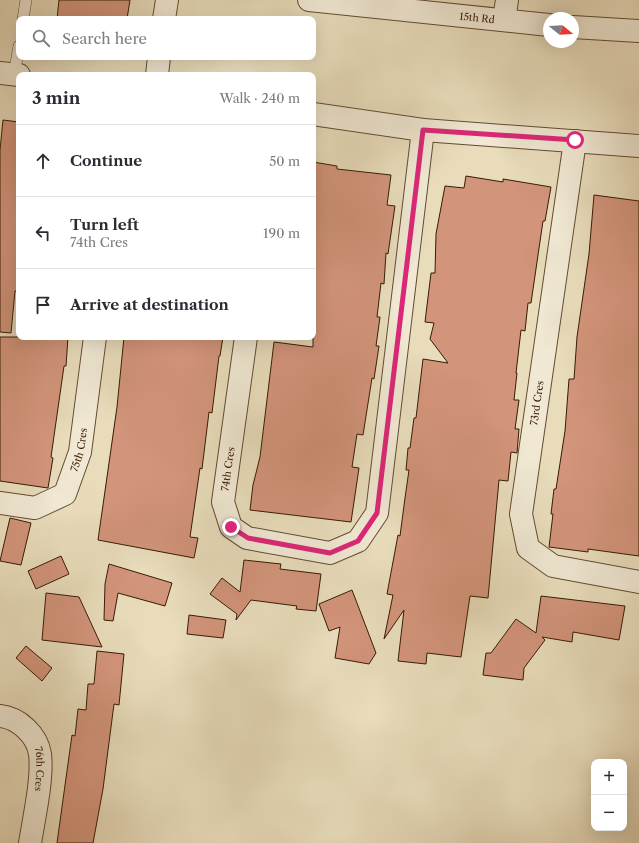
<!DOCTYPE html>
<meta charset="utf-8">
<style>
:root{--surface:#fff;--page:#f7f7f7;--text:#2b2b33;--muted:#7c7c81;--line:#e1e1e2}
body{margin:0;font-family:"Libre Caslon Text",serif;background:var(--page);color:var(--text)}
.controls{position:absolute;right:12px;bottom:12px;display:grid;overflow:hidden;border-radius:8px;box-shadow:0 4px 16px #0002}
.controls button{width:36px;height:36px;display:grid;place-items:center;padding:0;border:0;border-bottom:1px solid var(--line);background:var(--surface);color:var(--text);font:20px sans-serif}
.compass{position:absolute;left:543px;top:12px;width:36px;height:36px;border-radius:50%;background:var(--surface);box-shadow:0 4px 16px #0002;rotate:108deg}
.stop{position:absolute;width:12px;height:12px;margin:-9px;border:3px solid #db2777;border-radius:50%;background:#fff}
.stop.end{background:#db2777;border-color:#fff;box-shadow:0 1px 4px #0008}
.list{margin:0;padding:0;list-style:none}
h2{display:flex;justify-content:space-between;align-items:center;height:52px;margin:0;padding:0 16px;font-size:17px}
h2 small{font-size:13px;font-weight:400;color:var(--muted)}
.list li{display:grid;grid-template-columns:26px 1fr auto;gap:12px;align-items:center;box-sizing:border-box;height:72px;padding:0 16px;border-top:1px solid var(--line)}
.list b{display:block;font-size:15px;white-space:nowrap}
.list p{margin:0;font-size:13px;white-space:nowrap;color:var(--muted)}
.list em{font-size:13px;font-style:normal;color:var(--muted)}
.icon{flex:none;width:22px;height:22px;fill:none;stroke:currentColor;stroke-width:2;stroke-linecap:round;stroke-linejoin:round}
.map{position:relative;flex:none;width:639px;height:843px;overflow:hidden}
.search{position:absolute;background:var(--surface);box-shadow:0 4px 16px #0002;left:16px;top:16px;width:300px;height:44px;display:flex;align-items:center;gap:10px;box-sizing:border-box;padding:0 14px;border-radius:8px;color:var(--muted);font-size:15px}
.panel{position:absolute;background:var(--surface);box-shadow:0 4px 16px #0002;left:16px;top:72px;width:300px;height:268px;border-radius:8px}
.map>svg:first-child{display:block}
.building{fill:#d2947a;stroke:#371b05}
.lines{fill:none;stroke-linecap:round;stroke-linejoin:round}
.service-casing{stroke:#634b32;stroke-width:12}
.minor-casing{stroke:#634b32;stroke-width:24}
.service{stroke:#f0e8d3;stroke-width:11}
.minor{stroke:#f0e8d3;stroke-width:22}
.route{stroke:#db2777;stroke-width:5}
.labels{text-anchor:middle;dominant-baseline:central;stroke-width:3.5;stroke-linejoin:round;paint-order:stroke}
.street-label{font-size:10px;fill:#371b05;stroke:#f0e8d3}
</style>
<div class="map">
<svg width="639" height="843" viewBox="0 0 639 843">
<rect width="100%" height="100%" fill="#e8dcbb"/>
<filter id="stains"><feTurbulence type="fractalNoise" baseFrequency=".005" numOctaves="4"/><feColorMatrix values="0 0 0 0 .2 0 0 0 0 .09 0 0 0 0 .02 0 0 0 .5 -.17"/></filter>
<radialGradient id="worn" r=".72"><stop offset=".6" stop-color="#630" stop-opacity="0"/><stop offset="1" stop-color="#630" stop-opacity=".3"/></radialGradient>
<g class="building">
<polygon points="59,0 130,0 127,19 57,19"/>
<polygon points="3,120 19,122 19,291 15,291 11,333 0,332 0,150"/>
<polygon points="313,162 337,166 337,169 391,175 387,205 395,206 388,254 386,253 384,284 381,283 377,317 380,317 376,346 379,346 374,379 372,378 363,435 357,434 352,467 359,468 351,522 250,510 253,485 260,457 274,342 313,347"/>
<polygon points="466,176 503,182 503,179 551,187 545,221 543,221 531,303 528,303 525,331 521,330 516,373 517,373 514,400 519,400 515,429 519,429 517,453 511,452 508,481 499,480 488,598 470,596 461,657 427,653 426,664 398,661 404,610 384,639 393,595 387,594 398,535 400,536 405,498 409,470 406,470 408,448 410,448 414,418 416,418 423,359 448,363 430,339 434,323 425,322 431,273 435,273 436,234 445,186 464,188"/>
<polygon points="594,195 639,201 639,556 588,549 588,552 549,547 553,514 551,514 554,489 556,489 565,431 569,379 574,379 577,337 589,254"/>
<polygon points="0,337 68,337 66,366 64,366 51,457 53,458 48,488 0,481"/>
<polygon points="124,337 223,337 220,356 219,356 212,413 209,412 202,469 200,468 190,537 198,538 194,558 98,540 117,407"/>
<polygon points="10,518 31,523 21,565 0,561"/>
<polygon points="61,556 69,574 36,589 28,571"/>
<polygon points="244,560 281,564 280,569 321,574 316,611 296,609 297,606 251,600 236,620 237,614 210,594 222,578 240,592"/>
<polygon points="109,564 172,583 165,606 118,593 113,621 104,620 105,584"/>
<polygon points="352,590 376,653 369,664 335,658 340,627 329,631 319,604"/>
<polygon points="46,593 79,597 102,647 42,640"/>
<polygon points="541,596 625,606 619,640 573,632 572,642 542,637 545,640 524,668 523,680 483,675 486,653 491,653 516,619 536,633"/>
<polygon points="189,615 226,620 223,638 187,634"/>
<polygon points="26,646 52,668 42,681 16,658"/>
<polygon points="97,651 124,654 119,705 114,704 103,789 93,843 57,843 72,735 75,736 78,709 86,710 88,684 94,684"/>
</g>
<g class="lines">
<defs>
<g id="service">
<polyline points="23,19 26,0"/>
<polyline points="14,75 19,46"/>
</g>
<g id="minor">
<path id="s1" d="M 309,0 L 549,25"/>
<polyline points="164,19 167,0"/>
<polyline points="504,20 507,0"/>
<polyline points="573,27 639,31"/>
<polyline points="0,73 19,75"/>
<polyline points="157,75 159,57"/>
<polyline points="313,114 423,130 639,146"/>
<polyline points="575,141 521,514 528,548 553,566 639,582"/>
<polyline points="246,337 223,502 231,527 247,538 330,553 358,541 377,513 423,130"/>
<path id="s2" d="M 0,503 L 35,508 L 65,494 L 80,452 L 95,337"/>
<path id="s3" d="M 0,716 C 19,718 37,735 40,754 C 43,778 34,818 30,843"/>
</g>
</defs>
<use href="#service" class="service-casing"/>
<use href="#minor" class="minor-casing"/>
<use href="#service" class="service"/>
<use href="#minor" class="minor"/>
</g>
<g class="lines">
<polyline class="route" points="231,527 248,538 330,553 358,541 377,513 423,130 575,140"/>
</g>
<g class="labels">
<g class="street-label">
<text stroke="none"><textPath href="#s1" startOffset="169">15th Rd</textPath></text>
<text transform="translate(537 403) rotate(-82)">73rd Cres</text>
<text stroke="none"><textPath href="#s2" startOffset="115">75th Cres</textPath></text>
<text transform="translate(228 469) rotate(-82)">74th Cres</text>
<text stroke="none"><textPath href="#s3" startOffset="74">76th Cres</textPath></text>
</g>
</g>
<rect width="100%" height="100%" filter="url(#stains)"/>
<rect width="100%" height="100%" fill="url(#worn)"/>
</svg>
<div class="controls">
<button>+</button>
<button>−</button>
</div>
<svg class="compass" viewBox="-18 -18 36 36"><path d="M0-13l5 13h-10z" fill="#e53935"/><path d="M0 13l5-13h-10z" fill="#7c7c81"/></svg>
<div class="stop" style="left:575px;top:140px"></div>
<div class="stop end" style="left:231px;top:527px"></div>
<div class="search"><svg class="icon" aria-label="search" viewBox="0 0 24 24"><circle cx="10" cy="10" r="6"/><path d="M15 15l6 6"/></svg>Search here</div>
<section class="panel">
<h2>3 min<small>Walk · 240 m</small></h2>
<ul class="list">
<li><svg class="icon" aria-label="ahead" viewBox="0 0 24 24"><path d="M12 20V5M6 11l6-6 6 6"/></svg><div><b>Continue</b></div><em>50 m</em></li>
<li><svg class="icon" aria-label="left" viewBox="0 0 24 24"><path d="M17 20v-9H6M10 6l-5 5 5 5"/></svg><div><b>Turn left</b><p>74th Cres</p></div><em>190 m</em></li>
<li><svg class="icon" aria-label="arrive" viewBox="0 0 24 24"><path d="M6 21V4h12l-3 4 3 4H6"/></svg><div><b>Arrive at destination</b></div></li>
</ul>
</section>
</div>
